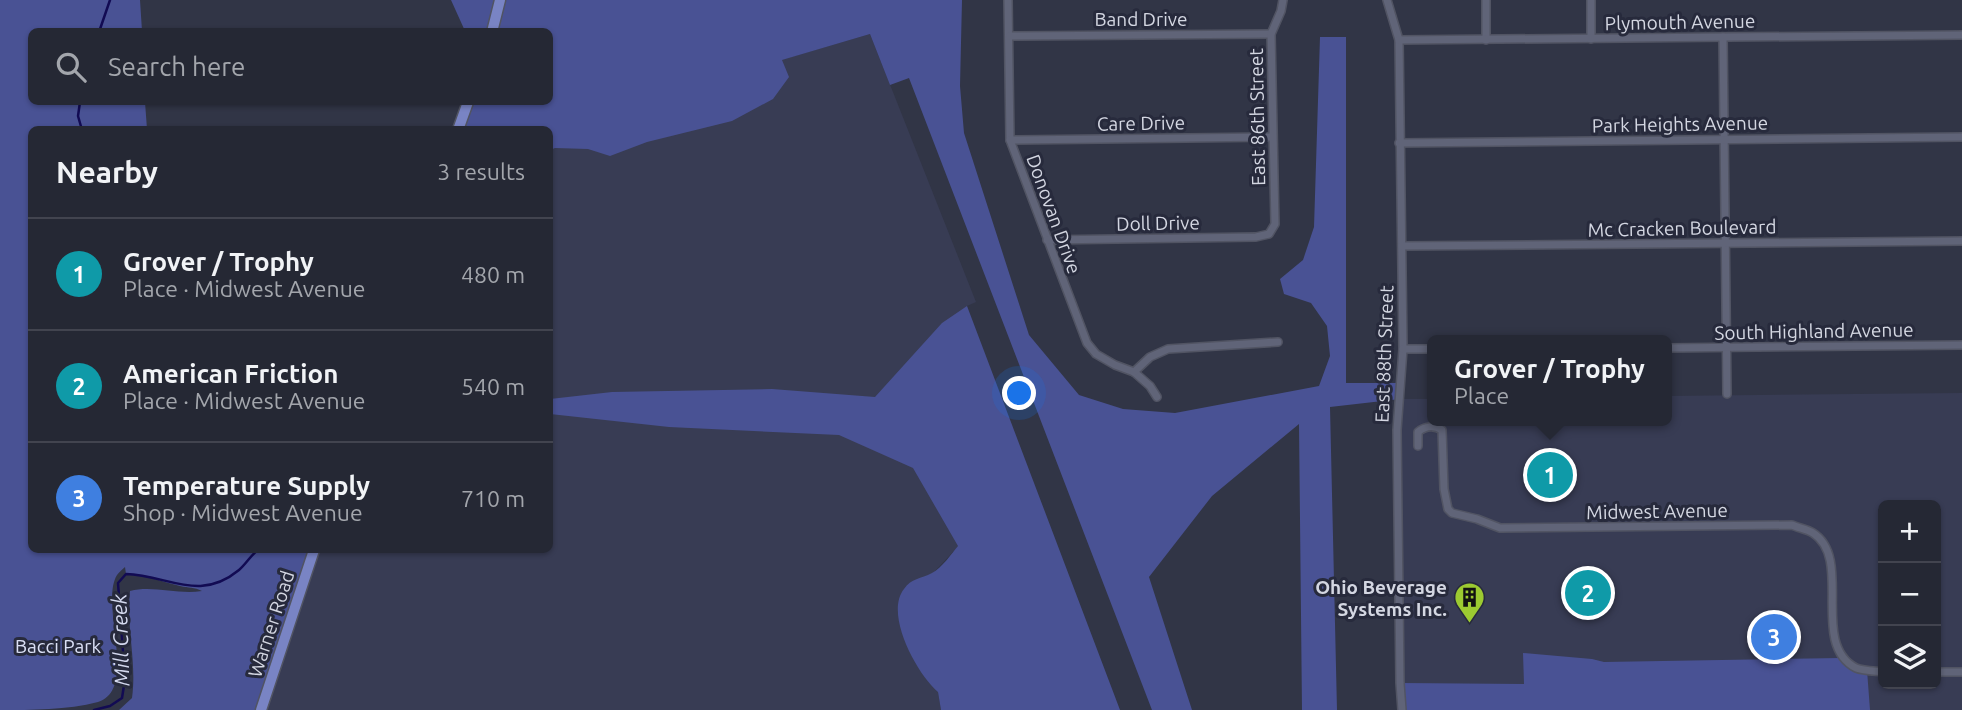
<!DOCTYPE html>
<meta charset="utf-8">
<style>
:root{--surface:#252834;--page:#313440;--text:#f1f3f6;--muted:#a3a6ac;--line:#42444f;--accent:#9cca31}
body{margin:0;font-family:Ubuntu,sans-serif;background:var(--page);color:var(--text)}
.controls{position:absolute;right:21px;bottom:21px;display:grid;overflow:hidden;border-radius:10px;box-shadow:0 2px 5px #0004}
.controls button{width:63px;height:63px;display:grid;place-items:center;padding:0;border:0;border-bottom:2px solid var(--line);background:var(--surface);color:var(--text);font:35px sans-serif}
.you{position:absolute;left:1020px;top:394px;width:24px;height:24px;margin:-18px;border:5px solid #fff;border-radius:50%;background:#1a73e8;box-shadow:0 0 0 10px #1a73e833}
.badge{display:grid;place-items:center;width:46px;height:46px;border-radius:50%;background:var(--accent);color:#fff;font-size:23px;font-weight:700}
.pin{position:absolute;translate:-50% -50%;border:4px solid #fff;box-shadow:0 2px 7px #0006}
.popup{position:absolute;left:1427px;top:335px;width:245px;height:91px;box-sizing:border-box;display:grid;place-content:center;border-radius:10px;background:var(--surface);filter:drop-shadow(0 2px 5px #0005);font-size:23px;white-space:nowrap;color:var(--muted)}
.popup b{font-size:26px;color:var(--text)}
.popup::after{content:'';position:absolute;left:50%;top:100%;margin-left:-14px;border:14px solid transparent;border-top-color:var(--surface)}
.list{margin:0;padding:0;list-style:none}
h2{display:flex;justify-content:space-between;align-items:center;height:91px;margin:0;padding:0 28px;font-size:30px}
h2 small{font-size:23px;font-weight:400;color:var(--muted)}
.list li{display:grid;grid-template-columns:46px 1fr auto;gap:21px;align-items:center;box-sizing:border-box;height:112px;padding:0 28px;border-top:2px solid var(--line)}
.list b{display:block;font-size:26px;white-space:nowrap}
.list p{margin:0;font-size:23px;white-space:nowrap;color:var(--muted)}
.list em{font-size:23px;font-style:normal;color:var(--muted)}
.icon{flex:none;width:38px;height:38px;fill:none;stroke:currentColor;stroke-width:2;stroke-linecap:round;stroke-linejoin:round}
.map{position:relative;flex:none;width:1962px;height:710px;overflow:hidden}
.search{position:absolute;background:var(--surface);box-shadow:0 2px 5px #0004;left:28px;top:28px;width:525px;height:77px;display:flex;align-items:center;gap:18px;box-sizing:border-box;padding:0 24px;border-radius:10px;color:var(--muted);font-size:26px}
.panel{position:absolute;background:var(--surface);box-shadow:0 2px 5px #0004;left:28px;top:126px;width:525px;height:427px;border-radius:10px}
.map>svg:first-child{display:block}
.built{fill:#383c54;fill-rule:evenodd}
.green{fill:#495294}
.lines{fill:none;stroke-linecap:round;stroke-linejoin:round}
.stream{stroke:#120b53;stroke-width:2.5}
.minor-casing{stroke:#515463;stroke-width:10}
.major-casing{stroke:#515463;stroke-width:13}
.minor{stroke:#606478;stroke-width:7}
.major{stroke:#7984c4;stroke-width:10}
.labels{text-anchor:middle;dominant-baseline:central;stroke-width:6;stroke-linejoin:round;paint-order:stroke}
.street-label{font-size:19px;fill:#d4d7e2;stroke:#272a3c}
.poi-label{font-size:19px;font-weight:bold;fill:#d4d7e2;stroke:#272a3c;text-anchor:end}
.park-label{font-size:19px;fill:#dbe0f6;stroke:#272a3c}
.water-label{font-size:21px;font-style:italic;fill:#d4d9ef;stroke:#272a3c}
</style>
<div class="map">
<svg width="1962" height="710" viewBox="0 0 1962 710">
<rect width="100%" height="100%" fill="#313546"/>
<g class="built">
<polygon points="870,34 976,302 967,306 997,505 921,586 941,710 261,710 314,550 550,550 550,130 544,129"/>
<path d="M 1962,393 L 1962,710 L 1402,710 L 1400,683 L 1400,399 L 1433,399 L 1433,421 L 1667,421 L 1667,396 ZM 1883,505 L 1936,505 L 1936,684 L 1883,684 Z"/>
</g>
<g class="green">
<path d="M 0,0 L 140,0 L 142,31 L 32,32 L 32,102 L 145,102 L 147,129 L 32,130 L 32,550 L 314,550 L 261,710 L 119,710 L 132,698 C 137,662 126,627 130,591 C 153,585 178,595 202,591 C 194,587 189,588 180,586 C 162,582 145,574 126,574 L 125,567 C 122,570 119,572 117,575 C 99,604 139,689 98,702 C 67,710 32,710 0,710 Z"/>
<polygon points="451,0 962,0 960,86 964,133 1029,335 1079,395 1123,409 1175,413 1319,386 1330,356 1327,326 1311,303 1284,294 1280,279 1303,260 1314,227 1320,37 1346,37 1346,383 1401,383 1400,399 1330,407 1337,710 1302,710 1299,424 1212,496 1149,577 1192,710 1152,710 909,78 890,85 870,34 782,60 789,77 773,99 732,121 647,142 610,156 588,149 555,148 550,150 550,130 458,129 468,102 550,102 550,32 465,31"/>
<path d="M 967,306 L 1120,710 L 941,710 L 938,692 C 917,674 884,614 904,589 C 911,578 921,579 932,573 C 942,568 951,554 958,546 L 913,468 L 839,435 L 669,427 L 550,414 L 550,399 L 612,392 L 772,389 L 875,397 L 942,323 Z"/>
<polygon points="1523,653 1592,659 1604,662 1840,658 1867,670 1870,710 1402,710 1400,683 1524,684"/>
</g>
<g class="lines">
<g class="stream">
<polyline points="99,32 110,0"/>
<polyline points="80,102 78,116 82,130"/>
<path d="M 94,710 L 110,706 L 122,698 L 125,679 L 118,583 L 126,574 C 168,575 199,603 239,570 C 246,564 251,555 258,550"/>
</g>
<defs>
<g id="minor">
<polyline points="1008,0 1010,140 1087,343 1096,354 1115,365 1134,372 1150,386 1157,397"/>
<polyline points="1387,0 1399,40 1403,349 1397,430 1400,683 1402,710"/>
<polyline points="1486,0 1486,40"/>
<polyline points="1010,36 1271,34"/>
<polyline points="1723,37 1727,394"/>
<polyline points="1591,39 1591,0"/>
<polyline points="1399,40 1962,35"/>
<polyline points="1010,140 1272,137"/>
<polyline points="1399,143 1962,137"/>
<polyline points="1047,240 1256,237 1269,234 1275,224 1271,34 1281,11 1283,0"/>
<polyline points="1402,246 1962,241"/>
<polyline points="1667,348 1962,345"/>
<polyline points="1403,349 1433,349"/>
<polyline points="1134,372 1150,357 1168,349 1278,342"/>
<path d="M 1418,446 L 1418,432 C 1425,426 1434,425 1442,430 L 1444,489 L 1448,509 L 1452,513 L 1477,519 L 1500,528 L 1792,525 C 1798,528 1807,529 1813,533 C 1854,559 1809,644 1856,668 C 1864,671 1875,671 1883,672"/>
<polyline points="1936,672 1962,672"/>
</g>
<g id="major">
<polyline points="492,32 500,0"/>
<polyline points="458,130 468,102"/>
<polyline points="261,710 314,550"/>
</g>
</defs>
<use href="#minor" class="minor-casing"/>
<use href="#major" class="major-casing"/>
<use href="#minor" class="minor"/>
<use href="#major" class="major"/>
</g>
<defs>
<symbol id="building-pin" viewBox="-11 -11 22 30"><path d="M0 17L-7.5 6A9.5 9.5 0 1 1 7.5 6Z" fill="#9cca31" stroke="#272a3c"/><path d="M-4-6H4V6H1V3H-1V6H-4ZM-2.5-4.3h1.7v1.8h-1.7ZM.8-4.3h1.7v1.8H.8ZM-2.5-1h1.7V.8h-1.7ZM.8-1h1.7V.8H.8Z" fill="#111"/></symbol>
</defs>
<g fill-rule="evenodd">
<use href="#building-pin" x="1452" y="580" width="35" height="47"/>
</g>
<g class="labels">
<g class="street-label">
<text x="1141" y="19">Band Drive</text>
<text transform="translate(1680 22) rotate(-1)">Plymouth Avenue</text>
<text transform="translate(1257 117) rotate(-91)">East 86th Street</text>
<text transform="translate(1141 123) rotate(-1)">Care Drive</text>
<text transform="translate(1680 124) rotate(-1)">Park Heights Avenue</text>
<text transform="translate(1054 214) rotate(70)">Donovan Drive</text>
<text transform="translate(1158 223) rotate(-1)">Doll Drive</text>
<text transform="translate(1682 228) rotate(-1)">Mc Cracken Boulevard</text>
<text transform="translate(1814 331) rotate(-1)">South Highland Avenue</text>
<text transform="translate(1384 354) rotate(-88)">East 88th Street</text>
<text transform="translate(1657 511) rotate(-1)">Midwest Avenue</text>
<text transform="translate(271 624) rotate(-72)">Warner Road</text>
</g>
<g class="poi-label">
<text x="1447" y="587">Ohio Beverage<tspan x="1447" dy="22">Systems Inc.</tspan></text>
</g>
<g class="park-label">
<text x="58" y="646">Bacci Park</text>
</g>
<g class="water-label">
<text transform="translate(120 640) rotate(-92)">Mill Creek</text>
</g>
</g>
</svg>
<div class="controls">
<button>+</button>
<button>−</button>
<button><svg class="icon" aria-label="layers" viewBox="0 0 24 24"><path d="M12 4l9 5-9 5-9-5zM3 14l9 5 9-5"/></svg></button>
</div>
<div class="you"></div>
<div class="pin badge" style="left:1550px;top:475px;background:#0f9aa8">1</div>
<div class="popup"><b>Grover / Trophy</b>Place</div>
<div class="pin badge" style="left:1588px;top:593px;background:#0f9aa8">2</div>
<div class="pin badge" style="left:1774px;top:637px;background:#3f7fe0">3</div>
<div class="search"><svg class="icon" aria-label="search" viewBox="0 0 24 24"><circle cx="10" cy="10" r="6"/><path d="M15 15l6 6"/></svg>Search here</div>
<section class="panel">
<h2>Nearby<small>3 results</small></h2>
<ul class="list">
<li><span class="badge" style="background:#0f9aa8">1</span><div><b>Grover / Trophy</b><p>Place · Midwest Avenue</p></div><em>480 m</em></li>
<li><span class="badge" style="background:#0f9aa8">2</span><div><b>American Friction</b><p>Place · Midwest Avenue</p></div><em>540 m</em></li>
<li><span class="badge" style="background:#3f7fe0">3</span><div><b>Temperature Supply</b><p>Shop · Midwest Avenue</p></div><em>710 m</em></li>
</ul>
</section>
</div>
